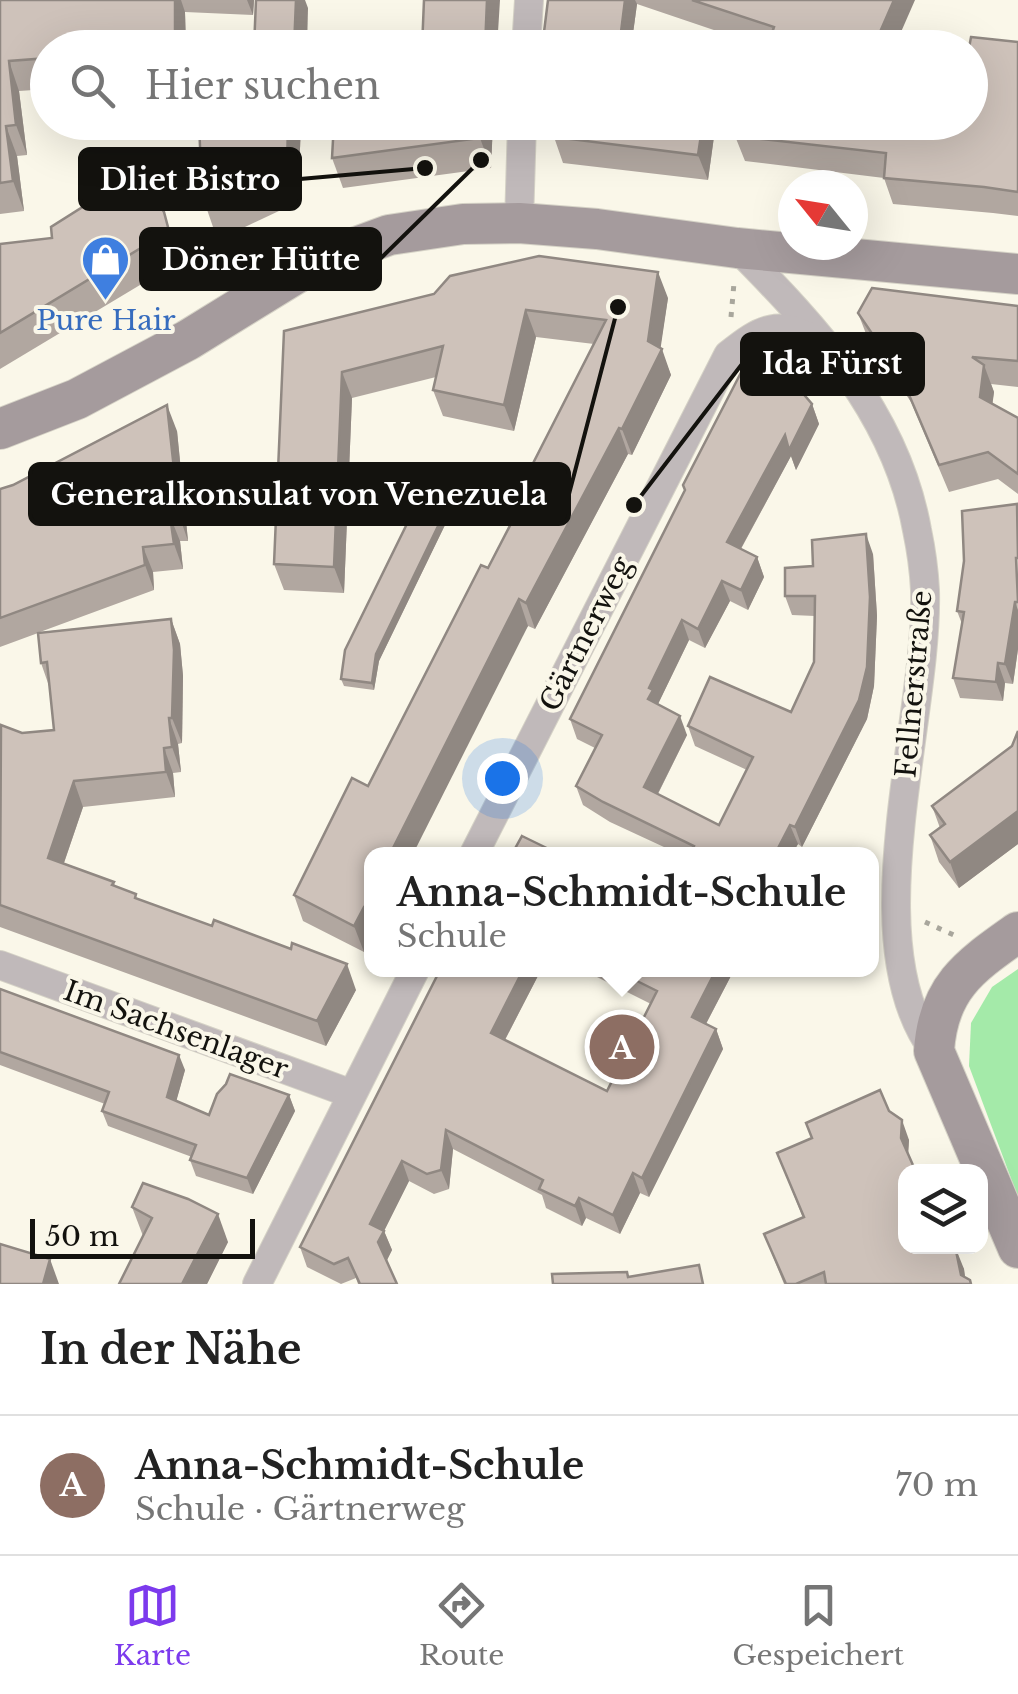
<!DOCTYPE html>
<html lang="de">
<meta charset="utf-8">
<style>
:root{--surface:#fff;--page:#f2f2f2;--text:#222;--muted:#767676;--line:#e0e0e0;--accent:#7c3aed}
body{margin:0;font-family:"Libre Baskerville",serif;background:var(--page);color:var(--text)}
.controls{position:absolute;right:30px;bottom:30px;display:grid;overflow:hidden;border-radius:20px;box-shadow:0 10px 40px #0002}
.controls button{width:90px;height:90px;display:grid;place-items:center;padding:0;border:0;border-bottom:2px solid var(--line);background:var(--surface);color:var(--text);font:50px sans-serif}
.compass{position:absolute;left:778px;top:170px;width:90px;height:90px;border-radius:50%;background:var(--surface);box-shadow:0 10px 40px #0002;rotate:300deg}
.scale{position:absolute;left:30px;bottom:25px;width:225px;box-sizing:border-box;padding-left:10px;border:5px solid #13120e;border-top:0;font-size:28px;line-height:35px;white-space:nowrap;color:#13120e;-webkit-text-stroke:8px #faf7e9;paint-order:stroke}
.you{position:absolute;left:502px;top:778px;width:35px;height:35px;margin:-25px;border:8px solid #fff;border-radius:50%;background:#1a73e8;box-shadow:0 0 0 15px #1a73e833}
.badge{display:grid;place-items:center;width:65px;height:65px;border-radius:50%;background:var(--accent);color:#fff;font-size:32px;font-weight:700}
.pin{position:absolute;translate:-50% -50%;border:5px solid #fff;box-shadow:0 2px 10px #0006}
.popup{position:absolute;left:364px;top:847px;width:515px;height:130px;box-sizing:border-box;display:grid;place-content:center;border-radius:20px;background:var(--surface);filter:drop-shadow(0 2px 8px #0005);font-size:32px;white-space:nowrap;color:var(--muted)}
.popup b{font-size:38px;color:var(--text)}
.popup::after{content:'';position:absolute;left:50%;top:100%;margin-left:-20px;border:20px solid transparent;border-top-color:var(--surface)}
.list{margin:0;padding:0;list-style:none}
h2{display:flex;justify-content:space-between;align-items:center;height:130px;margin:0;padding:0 40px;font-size:42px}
h2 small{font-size:32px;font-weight:400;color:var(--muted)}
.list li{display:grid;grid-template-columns:65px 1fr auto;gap:30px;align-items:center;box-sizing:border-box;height:140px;padding:0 40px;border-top:2px solid var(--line)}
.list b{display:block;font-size:38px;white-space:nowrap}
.list p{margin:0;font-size:32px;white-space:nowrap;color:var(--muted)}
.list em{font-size:32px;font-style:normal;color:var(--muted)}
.icon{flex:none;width:55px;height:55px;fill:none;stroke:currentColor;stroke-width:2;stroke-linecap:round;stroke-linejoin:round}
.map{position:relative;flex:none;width:1018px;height:1284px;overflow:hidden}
.search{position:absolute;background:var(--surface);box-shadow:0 10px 40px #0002;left:30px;right:30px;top:30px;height:110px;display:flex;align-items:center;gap:25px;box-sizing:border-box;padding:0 35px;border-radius:55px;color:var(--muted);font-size:38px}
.sheet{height:270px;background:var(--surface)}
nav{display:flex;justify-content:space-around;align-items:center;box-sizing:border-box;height:140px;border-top:2px solid var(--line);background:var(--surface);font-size:28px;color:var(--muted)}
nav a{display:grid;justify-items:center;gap:5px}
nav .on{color:var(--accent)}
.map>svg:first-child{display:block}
.park{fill:#a4eaa9}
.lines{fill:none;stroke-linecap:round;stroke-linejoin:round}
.minor-casing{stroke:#d5d2c6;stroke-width:30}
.secondary-casing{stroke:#d5d2c6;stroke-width:42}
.path{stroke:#a8a69c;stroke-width:5;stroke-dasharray:5 8;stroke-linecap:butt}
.minor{stroke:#c0b9ba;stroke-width:28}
.secondary{stroke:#a59b9d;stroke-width:40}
.wall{fill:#b1a7a0}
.shaded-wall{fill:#908882}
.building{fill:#cec2ba;stroke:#908882;stroke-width:2.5}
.labels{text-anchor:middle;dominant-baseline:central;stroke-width:8;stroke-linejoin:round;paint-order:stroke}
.shop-label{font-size:28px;fill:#366cbe;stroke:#faf7e9}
.street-label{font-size:28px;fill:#13120e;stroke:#faf7e9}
.leader{fill:none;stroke:#13120e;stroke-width:4}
.callout-dot{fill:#13120e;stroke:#faf7e9;stroke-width:4}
.callout{fill:#13120e;stroke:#13120e;stroke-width:4}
.callout-label{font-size:30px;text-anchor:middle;font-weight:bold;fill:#fff}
</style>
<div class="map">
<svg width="1018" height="1284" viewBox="0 0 1018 1284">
<rect width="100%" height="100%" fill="#faf7e9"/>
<polygon class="park" points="1018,969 1018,1197 969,1066 971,1023 992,987"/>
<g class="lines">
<defs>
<g id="minor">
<polyline points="526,48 529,0"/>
<polyline points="519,223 522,122"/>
<path d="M 737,248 C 817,329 896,413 917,530 C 921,549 924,571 925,590 C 929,718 852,942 934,1051"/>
<path d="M 474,854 L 728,355 C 763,327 778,319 819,342"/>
<polyline points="0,965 352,1094"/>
<polyline points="257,1284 415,970"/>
</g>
<g id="secondary">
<polyline points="0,429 77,399 188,340 313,263 389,235 463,224 519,223 597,229 737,248 1018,274"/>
<path d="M 1018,932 C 970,966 938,987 934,1051 L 1018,1248"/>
</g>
</defs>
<use href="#minor" class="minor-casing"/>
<use href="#secondary" class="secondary-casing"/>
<g class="path">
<polyline points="731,317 734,283"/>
<polyline points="925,922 956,936"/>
</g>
<use href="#minor" class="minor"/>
<use href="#secondary" class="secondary"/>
</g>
<g class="wall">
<polygon points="0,0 254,0 253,15 185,12 186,48 48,48 48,89 19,91 27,155 17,156 24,211 0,214"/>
<polygon points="548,0 915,0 767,48 637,4 631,48 542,48"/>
<polygon points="1018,42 1018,216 993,213 893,204 884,178 745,161 735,136 970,122"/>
<polygon points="199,122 301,122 298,202 226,236 213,227 202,195"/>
<polygon points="334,122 493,122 491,168 343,188 332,158"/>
<polygon points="542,122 716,122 708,180 563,163 554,137 554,130 545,129"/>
<polygon points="164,212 180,261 0,369 0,242 0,244 52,238"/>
<polygon points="668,298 660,348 671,375 632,455 628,454 535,629 528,626 372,854 372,937 364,952 303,921 294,895 368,786 488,568 526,493 523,483 594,344 536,337 514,431 443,416 433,390 436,377 352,398 344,593 284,590 274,564 284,331"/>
<polygon points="1018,306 1018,387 991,384 994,392 992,404 1018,418 1018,494 998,479 949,492 911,402 868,339 858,313"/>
<polygon points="812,404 819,424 796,470 791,456 741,549 757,557 764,577 748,610 730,601 705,648 689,640 658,704 687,735 658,794 719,825 747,770 695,746 688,726 791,712 814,662 815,616 792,615 785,596 813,566 873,554 877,616 874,686 867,719 802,847 798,844 792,854 679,854 610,822 583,805 576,786 595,748 577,739 570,719"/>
<polygon points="177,431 188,541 180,541 183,569 153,572 154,590 40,632 171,619 180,644 183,676 182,743 178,744 181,772 173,773 175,797 83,807 64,863 114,882 115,886 138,899 356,990 326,1046 0,927 0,728 22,733 54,730 49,686 41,663 38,633 0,647 0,489"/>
<polygon points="458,485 461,492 379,661 374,690 344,686 341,679"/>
<polygon points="1017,504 1018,649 1013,684 1005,683 1003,701 960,698 953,678 962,624 957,611 964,561"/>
<polygon points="1018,731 1018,844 959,888 939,862 930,835 940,828 932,806 1012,746"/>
<polygon points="541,970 505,1040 607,1091 651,1004 583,970 734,970 706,1024 716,1029 723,1049 649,1197 640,1193 620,1234 586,1218 582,1226 546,1208 542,1195 453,1149 449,1189 434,1194 409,1181 384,1231 392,1250 387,1260 397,1284 358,1284 356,1278 341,1284 307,1267 300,1247"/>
<polygon points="0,989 185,1070 176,1101 209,1115 289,1095 295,1111 253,1194 196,1176 190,1160 192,1157 108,1126 102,1111 105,1104 0,1065"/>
<polygon points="889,1111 909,1140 906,1172 964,1269 965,1278 971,1284 784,1284 764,1234 803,1218 777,1153"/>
<polygon points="132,1207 228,1242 207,1284 119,1284 143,1236"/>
</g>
<g class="shaded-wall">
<polygon points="175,0 181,0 185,12 186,48 179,48 175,37"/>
<polygon points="247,0 254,0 253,15"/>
<polygon points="296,0 305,0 308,8 307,48 294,48"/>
<polygon points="487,0 500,0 497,48 485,48"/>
<polygon points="625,0 635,0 637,4 631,48 619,48"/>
<polygon points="894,0 915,0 894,48 873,48"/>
<polygon points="9,61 19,91 27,155 16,125"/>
<polygon points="288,122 301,122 298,202 287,170"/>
<polygon points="481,122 493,122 491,168 480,138"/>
<polygon points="703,122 716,122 708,180 698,155"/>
<polygon points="6,126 17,156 24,211 13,181"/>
<polygon points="658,272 668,298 660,352 662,349 671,375 632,455 622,429 648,341"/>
<polygon points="526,310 536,337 514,431 504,405"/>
<polygon points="984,365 994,392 990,423 980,397"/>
<polygon points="342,372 352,398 344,593 334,567"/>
<polygon points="812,404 819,424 796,470 791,456 734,561 727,542 785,435"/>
<polygon points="167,405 177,431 188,541 179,515"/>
<polygon points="619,428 628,454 535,629 526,603"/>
<polygon points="458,485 461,492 379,661 374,690 372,683 376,654"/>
<polygon points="170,516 180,541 183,569 174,544"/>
<polygon points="866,534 873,554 877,616 874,686 867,719 802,847 795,827"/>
<polygon points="143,547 153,572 154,590 145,565"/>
<polygon points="757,557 764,577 748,610 741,590"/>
<polygon points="722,581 730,601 705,648 698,629"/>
<polygon points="519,599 528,626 413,854 390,854"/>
<polygon points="1015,602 1018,610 1018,649 1013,684 1005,664"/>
<polygon points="171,619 180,644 183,676 182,743 172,718"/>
<polygon points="682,620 689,640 658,704 648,699 649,688"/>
<polygon points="998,663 1005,683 1003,701 996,682"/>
<polygon points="680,716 687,735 651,807 644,787"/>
<polygon points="169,718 178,744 181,772 172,747"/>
<polygon points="164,748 173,773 175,797 166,772"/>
<polygon points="74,781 83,807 57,883 48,858"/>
<polygon points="1018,811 1018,844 959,888 950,862"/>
<polygon points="790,825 798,844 792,854 775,854"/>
<polygon points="364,907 372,928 372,937 364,952 354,926"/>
<polygon points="347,964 356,990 326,1046 317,1021"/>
<polygon points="523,970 541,970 498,1053 491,1033"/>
<polygon points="716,970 734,970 699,1037 692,1017"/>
<polygon points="716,1029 723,1049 649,1197 642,1178"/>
<polygon points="179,1055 185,1070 173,1113 167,1097"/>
<polygon points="289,1095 295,1111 253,1194 247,1178"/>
<polygon points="902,1120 909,1140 908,1158 901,1138"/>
<polygon points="446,1130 453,1149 449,1189 441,1170"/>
<polygon points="402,1161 409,1181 378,1243 370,1224"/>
<polygon points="633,1173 640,1193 620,1234 613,1215"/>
<polygon points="579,1198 586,1218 582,1226 575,1206"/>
<polygon points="218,1214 228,1242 207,1284 182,1284"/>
<polygon points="384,1231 392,1250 386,1262 378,1242"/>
<polygon points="956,1249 964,1269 966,1284 961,1275"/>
<polygon points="50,1259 59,1284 43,1284"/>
</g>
<g class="building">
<polygon points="0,0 175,0 175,37 82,45 82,48 48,48 48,58 9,61 16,125 6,126 13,181 0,183"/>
<polygon points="256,0 296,0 294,48 254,48"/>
<polygon points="424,0 487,0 485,48 422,48"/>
<polygon points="548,0 625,0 619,48 542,48"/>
<polygon points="692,0 894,0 873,48 767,48 774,27"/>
<polygon points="971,37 1018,42 1018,192 984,187 884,178 886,153 735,136 740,122 970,122 970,48 969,48"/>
<polygon points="199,122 288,122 287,170 214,204 202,195"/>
<polygon points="334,122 481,122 480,138 332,158"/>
<polygon points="555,122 703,122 698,155 554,137"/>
<polygon points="138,172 164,212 169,231 0,333 0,244 52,238 51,227"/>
<polygon points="539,256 658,272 648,341 662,349 622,429 619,428 526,603 519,599 390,854 372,854 372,910 364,907 354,926 294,895 352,778 368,786 481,565 488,568 530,487 523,483 606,320 526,310 504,405 433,390 443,346 342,372 334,567 274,564 284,331 434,294 450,276"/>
<polygon points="872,288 1018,306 1018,361 972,357 984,365 980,397 1018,418 1018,474 988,452 939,465 901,376 858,313"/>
<polygon points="768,353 812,404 789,450 785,435 727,542 757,557 741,590 722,581 698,629 682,620 649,688 653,690 648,699 680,716 644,787 719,825 753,757 688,726 710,677 791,712 814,662 815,596 785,596 785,568 813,566 812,540 866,534 870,597 867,667 859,700 795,827 790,825 775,854 690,854 694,846 603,802 576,786 602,735 570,719 685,490 683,485 749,357"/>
<polygon points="167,405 179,515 170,516 174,544 143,547 145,565 0,618 0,489 13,485"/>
<polygon points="429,479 458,485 376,654 372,683 341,679 345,650"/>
<polygon points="1017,504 1018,558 1016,558 1018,602 1015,602 1005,664 998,663 996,682 953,678 964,612 957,611 964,561 962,511"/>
<polygon points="171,619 174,650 172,718 169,718 172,747 164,748 166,772 74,781 48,858 114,882 112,885 136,894 135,898 212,926 214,920 291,949 292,943 347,964 317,1021 0,905 1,725 22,733 54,730 47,662 41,663 38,633"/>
<polygon points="1018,731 1018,811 950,862 930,835 945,824 932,806 1012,746"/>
<polygon points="522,836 559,854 512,854"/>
<polygon points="440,970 523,970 491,1033 607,1091 657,991 615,970 716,970 692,1017 716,1029 642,1178 633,1173 613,1215 579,1198 575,1206 539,1189 543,1180 446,1130 441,1170 427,1174 402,1161 370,1224 384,1231 378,1242 397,1284 360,1284 348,1258 334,1264 300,1247"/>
<polygon points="0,989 179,1055 167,1097 209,1115 217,1094 226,1084 230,1074 289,1095 247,1178 190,1160 196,1145 102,1111 109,1092 0,1052"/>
<polygon points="880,1090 889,1111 902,1120 901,1138 916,1172 906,1172 906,1246 955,1246 961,1275 970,1280 971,1284 826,1284 824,1272 796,1284 786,1284 764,1234 804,1217 777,1153 812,1138 806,1123"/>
<polygon points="143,1183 188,1199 218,1214 182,1284 119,1284 152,1218 132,1207"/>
<polygon points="0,1244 50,1259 43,1284 0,1284"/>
<polygon points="699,1265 703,1284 553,1284 552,1274 627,1272 628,1277"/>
</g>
<defs>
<symbol id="shop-pin" viewBox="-11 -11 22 30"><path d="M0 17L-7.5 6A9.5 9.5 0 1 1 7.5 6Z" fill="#3f7fe0" stroke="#faf7e9"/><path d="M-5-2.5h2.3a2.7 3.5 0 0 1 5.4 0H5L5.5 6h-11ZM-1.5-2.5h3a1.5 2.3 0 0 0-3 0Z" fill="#fff"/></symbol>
</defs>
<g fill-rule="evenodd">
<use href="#shop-pin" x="78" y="232" width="55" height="75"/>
</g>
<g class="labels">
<g class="shop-label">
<text x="106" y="320">Pure Hair</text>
</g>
<g class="street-label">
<text transform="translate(586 634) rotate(-63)">Gärtnerweg</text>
<text transform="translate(914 684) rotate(-85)">Fellnerstraße</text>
<text transform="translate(176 1030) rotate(20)">Im Sachsenlager</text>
</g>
</g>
<path class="leader" d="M425 168L300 179M481 160L380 259M634 505L742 364M618 307L569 494"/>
<g class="callout-dot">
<circle cx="425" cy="168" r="10"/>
<circle cx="481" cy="160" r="10"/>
<circle cx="634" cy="505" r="10"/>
<circle cx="618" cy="307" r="10"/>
</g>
<g class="callout">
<rect x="80" y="149" width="220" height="60" rx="10"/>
<rect x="141" y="229" width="239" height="60" rx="10"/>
<rect x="742" y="334" width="181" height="60" rx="10"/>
<rect x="30" y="464" width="539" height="60" rx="10"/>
</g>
<g class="callout-label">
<text x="190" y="190">Dliet Bistro</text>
<text x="261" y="270">Döner Hütte</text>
<text x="832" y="374">Ida Fürst</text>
<text x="299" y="505">Generalkonsulat von Venezuela</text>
</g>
</svg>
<div class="controls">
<button><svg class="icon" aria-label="layers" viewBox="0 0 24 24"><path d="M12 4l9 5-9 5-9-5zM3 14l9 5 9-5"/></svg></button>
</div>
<svg class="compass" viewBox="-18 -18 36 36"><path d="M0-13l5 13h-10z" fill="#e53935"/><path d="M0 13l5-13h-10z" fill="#767676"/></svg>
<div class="scale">50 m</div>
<div class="you"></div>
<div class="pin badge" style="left:622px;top:1047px;background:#8d6e63">A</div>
<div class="popup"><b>Anna-Schmidt-Schule</b>Schule</div>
<div class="search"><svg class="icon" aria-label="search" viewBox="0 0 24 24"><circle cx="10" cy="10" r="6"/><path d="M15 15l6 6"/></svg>Hier suchen</div>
</div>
<section class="sheet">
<h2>In der Nähe<small></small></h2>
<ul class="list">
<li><span class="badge" style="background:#8d6e63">A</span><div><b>Anna-Schmidt-Schule</b><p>Schule · Gärtnerweg</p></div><em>70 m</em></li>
</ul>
</section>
<nav>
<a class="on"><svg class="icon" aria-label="map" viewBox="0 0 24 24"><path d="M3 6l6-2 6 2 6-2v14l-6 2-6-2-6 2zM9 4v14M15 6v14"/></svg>Karte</a>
<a><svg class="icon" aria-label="directions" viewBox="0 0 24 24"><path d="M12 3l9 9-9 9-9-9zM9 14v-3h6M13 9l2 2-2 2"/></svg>Route</a>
<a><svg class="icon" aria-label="saved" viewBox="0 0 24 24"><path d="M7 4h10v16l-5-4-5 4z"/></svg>Gespeichert</a>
</nav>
